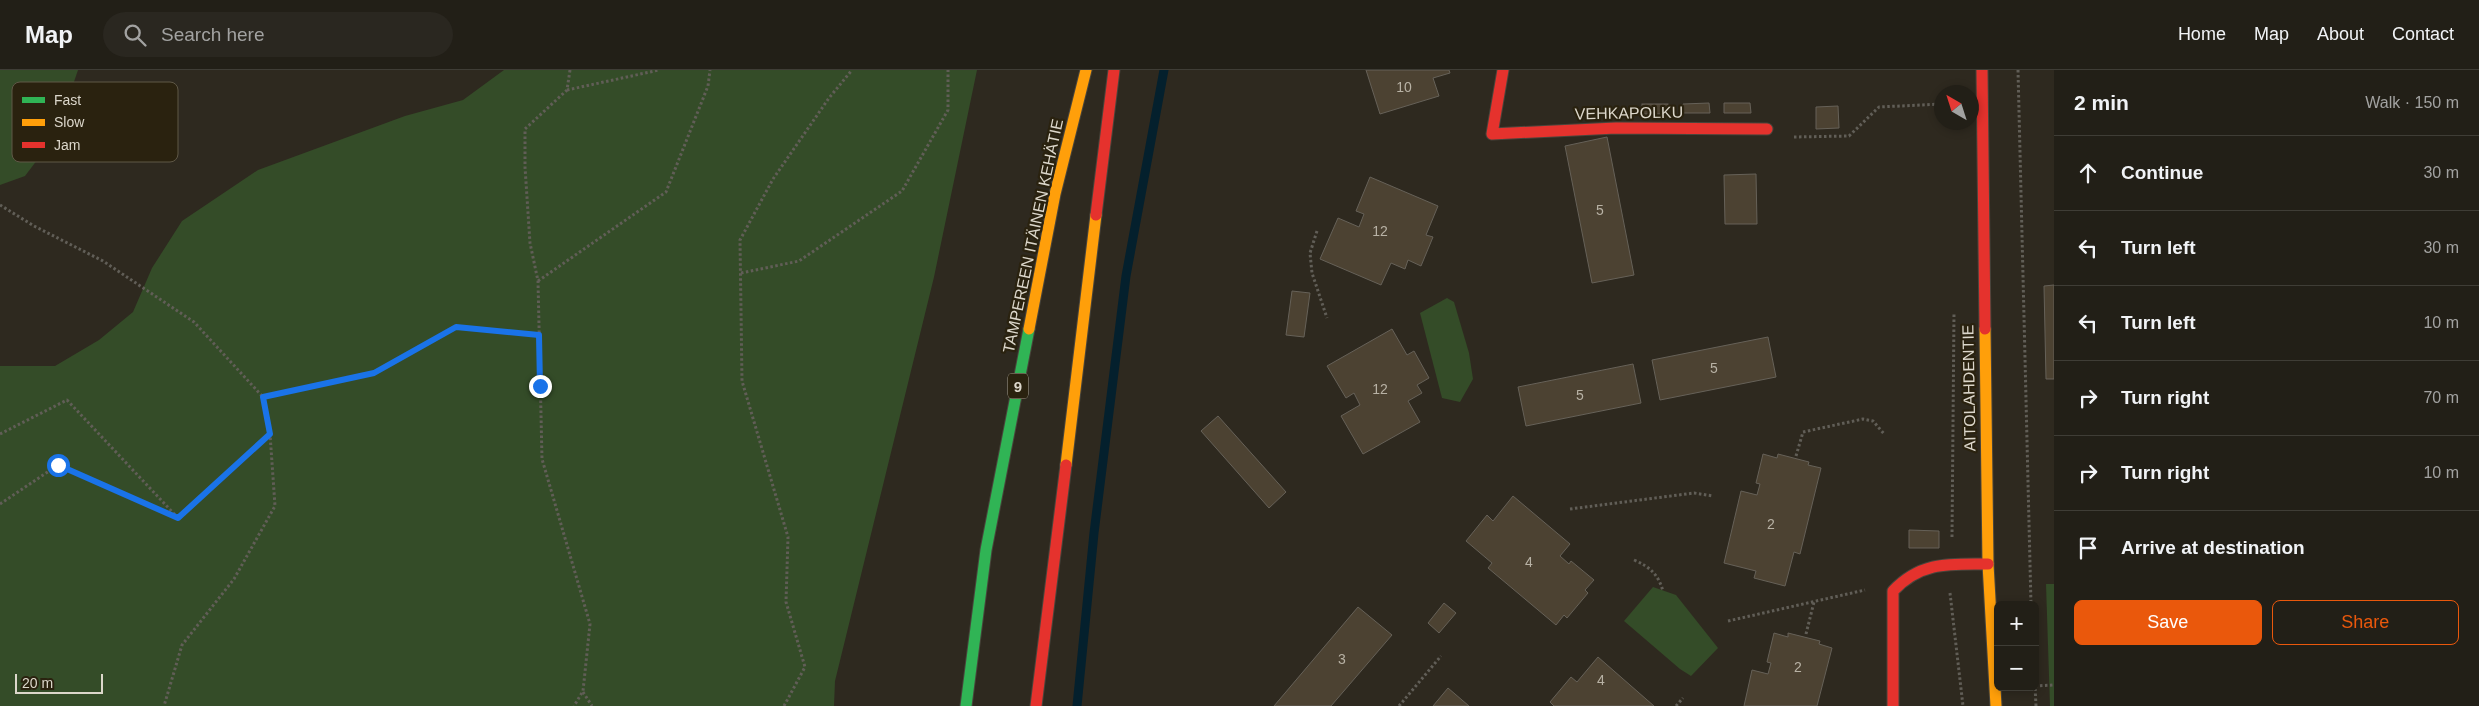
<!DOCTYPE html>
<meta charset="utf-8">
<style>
:root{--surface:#221f17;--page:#2a2720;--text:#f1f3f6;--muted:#a2a2a1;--line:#3f3d36;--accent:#ea580c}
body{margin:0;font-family:Arial,sans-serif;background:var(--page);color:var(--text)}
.controls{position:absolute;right:15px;bottom:15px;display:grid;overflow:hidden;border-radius:8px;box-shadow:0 2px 8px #0003}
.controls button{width:45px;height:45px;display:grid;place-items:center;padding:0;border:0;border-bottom:1px solid var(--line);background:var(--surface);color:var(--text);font:25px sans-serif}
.compass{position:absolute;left:1934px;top:15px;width:45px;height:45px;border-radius:50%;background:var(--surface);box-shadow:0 2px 8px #0003;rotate:321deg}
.scale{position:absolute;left:15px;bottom:12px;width:88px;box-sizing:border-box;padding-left:5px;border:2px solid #dcd7cb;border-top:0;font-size:14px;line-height:18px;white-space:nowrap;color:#dcd7cb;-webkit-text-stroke:4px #2a220f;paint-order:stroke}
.stop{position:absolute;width:15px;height:15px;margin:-11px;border:4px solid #1a73e8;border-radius:50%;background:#fff}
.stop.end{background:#1a73e8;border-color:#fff;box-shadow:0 1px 5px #0008}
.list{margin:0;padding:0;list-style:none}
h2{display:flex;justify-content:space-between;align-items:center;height:65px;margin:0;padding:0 20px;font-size:21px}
h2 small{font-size:16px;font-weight:400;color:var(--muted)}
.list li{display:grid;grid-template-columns:32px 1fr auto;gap:15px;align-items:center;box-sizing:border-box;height:75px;padding:0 20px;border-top:1px solid var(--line)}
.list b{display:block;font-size:19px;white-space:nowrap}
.list em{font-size:16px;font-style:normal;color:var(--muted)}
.actions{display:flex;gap:10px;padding:15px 20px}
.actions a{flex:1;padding:11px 0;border:1px solid var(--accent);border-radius:8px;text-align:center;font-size:18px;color:var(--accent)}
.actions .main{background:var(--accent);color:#fff}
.icon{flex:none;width:28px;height:28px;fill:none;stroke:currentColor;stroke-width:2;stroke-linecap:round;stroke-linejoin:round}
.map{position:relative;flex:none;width:2054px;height:636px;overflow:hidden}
header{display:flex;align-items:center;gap:30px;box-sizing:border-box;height:70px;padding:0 25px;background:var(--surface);border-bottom:1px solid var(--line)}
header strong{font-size:24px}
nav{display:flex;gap:28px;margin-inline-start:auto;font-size:18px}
.search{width:350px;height:45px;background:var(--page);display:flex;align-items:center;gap:12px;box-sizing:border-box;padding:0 18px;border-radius:28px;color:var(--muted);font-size:19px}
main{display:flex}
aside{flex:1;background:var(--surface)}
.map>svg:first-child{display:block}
.green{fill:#344c28}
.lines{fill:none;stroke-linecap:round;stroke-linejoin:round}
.stream{stroke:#04202d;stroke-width:9}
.building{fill:#4c4232;stroke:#666158}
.fast-casing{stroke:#49453c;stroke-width:13}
.slow-casing{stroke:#49453c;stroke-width:13}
.jam-casing{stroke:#49453c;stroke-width:13}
.path{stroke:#615e57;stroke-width:3;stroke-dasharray:2.5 2.5;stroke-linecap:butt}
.fast{stroke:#30b455;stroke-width:11}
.slow{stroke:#ff9f0a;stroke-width:11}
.jam{stroke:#e5322d;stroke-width:11}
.route{stroke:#1a73e8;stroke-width:6}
.labels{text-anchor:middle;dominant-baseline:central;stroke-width:4.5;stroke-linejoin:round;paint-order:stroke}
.number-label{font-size:14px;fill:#b8b2a5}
.shield{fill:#2a220f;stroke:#a7a193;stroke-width:1}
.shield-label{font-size:15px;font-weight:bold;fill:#dcd7cb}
.street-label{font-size:16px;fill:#dcd7cb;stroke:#2a220f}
.key{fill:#2a220f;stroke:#5f5847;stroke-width:1}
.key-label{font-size:14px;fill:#dcd7cb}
</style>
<header>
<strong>Map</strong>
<div class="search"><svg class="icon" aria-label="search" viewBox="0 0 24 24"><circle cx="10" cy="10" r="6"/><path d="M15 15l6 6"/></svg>Search here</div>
<nav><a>Home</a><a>Map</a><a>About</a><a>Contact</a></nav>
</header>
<main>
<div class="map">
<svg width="2054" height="636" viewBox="0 0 2054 636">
<rect width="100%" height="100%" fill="#2e291f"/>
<g class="green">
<polygon points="0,0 78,0 56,65 25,106 0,115"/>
<polygon points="504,0 977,0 934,207 835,611 834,636 0,636 0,296 55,296 99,270 133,242 152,198 182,151 258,100 405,46 463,30"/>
<polygon points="1447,228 1454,232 1469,283 1473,309 1460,332 1442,328 1420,243"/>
<polygon points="2046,514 2054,514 2054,636 2050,636"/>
<polygon points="1653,517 1676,525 1718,578 1691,606 1680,599 1624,551"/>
</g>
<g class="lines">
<polyline class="stream" points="1077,636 1094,463 1126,206 1164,0"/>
</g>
<g class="building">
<polygon points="1366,0 1449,0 1450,3 1433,8 1439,26 1380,44"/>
<polygon points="1709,33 1710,43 1683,43 1683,34"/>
<polygon points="1724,33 1750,33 1751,43 1724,43"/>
<rect x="1642" y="34" width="26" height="10"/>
<polygon points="1838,36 1839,58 1816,59 1816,37"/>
<polygon points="1607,67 1634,205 1592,213 1565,76"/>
<polygon points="1756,104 1757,154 1725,154 1724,105"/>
<polygon points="1370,107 1438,136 1426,165 1433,167 1421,196 1408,190 1405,199 1391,193 1381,215 1320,189 1338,148 1359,157 1364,144 1356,141"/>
<polygon points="2054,215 2054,309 2046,309 2044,216"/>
<polygon points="1292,221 1310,223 1304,267 1286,265"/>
<polygon points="1392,259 1407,285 1414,281 1429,308 1417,315 1422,323 1408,331 1420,352 1363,384 1341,346 1360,335 1354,323 1346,328 1327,296"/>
<polygon points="1768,267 1776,307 1660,330 1652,290"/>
<polygon points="1633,294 1641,333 1526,356 1518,317"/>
<polygon points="1218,346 1286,422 1269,438 1201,361"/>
<polygon points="1763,384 1777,388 1778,384 1809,392 1808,395 1821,398 1800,484 1794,482 1785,516 1754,508 1756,501 1724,493 1741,421 1757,425 1760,414 1756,413"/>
<polygon points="1513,426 1570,474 1560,486 1569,494 1571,491 1594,510 1585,520 1588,523 1567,548 1564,545 1556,555 1488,498 1492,493 1466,471 1487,445 1493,451"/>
<polygon points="1909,460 1939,461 1939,478 1909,478"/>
<polygon points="1444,533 1456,543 1439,563 1428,553"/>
<polygon points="1358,537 1392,565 1331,636 1274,636"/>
<polygon points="1774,563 1788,567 1788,563 1820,571 1819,574 1832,578 1817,636 1744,636 1752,600 1768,604 1771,593 1767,592"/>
<polygon points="1598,587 1654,636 1554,636 1550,632 1571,607 1577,612"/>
<polygon points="1448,618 1469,636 1433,636"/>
</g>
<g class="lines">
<defs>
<polyline id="fast" points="966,636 986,480 1029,259"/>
<g id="slow">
<polyline points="1029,259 1055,124 1086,0"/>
<polyline points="1985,259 1988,494 1996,636"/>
<polyline points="1066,395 1096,145"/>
</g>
<g id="jam">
<polyline points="1503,0 1492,64 1616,58 1767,59"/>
<polyline points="1982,0 1985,259"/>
<polyline points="1096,145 1114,0"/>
<polyline points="1036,636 1066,395"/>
<path d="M 1893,636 L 1893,521 C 1921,491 1950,494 1988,494"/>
</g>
</defs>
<use href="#fast" class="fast-casing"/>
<use href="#slow" class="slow-casing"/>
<use href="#jam" class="jam-casing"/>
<g class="path">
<polyline points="570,0 567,20 525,59 525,97 530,173 538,211 542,389 590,554 583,621 574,636"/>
<polyline points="2018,0 2031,535"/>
<polyline points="567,20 659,0"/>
<polyline points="1794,67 1849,66 1879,37 1942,34"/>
<polyline points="0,135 34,156 103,191 194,252 263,327 270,364 275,436 234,509 182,575 164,636"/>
<polyline points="1317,161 1310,183 1312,203 1327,248"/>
<polyline points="741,203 799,191 902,121 948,40 948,0"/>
<polyline points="538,211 666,122 708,16 710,0"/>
<polyline points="263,327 374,303 456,257 539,265"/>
<polyline points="0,364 67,330 178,448"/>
<polyline points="1796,386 1803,362 1863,349 1873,351 1885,365"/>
<polyline points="0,434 58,395 175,447"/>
<polyline points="1570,439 1694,423 1713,426"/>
<polyline points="178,448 269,365"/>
<polyline points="1952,467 1954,243"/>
<path d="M 1634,490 C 1650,497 1658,504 1663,521"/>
<polyline points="1950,523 1963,636"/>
<polyline points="1728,551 1865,520"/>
<polyline points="1806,564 1814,532"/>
<polyline points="583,622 592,636"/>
<polyline points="784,636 805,597 786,532 788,467 742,311 740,170 773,109 829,28 852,0"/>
<polyline points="1399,636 1441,586"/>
<polyline points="1676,636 1683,628"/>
<polyline points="2036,636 2035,616 2054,615"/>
</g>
<use href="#fast" class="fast"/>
<use href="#slow" class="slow"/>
<use href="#jam" class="jam"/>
</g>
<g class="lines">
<polyline class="route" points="58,395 178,448 270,364 263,327 374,303 456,257 539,265 540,316"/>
</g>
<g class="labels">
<g class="number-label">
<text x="1404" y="17">10</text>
<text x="1600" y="140">5</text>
<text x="1380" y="161">12</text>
<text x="1714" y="298">5</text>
<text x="1380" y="319">12</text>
<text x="1580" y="325">5</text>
<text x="1771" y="454">2</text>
<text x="1529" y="492">4</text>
<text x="1342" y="589">3</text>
<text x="1798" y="597">2</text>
<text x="1601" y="610">4</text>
</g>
<rect class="shield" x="1008" y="303.5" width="20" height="25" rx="4"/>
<g class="shield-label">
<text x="1018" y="316">9</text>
</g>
<g class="street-label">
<text transform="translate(1629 43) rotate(-1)">VEHKAPOLKU</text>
<text transform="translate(1033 166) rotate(-78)">TAMPEREEN ITÄINEN KEHÄTIE</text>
<text transform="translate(1969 318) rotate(-91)">AITOLAHDENTIE</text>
</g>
</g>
<rect x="12" y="12" width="166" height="80" rx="8" class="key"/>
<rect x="22" y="27" width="23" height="6" fill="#30b455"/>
<rect x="22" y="49" width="23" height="7" fill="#ff9f0a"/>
<rect x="22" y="72" width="23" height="6" fill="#e5322d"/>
<g class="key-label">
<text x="54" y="35">Fast</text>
<text x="54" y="57">Slow</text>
<text x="54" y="80">Jam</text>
</g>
</svg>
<div class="controls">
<button>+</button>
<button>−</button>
</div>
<svg class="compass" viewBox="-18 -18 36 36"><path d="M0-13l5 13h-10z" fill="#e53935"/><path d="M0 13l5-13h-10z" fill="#a2a2a1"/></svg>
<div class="scale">20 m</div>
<div class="stop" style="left:58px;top:395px"></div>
<div class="stop end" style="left:540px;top:316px"></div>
</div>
<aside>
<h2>2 min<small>Walk · 150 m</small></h2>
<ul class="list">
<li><svg class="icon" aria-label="ahead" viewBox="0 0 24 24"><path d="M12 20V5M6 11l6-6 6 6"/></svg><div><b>Continue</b></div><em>30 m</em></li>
<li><svg class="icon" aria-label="left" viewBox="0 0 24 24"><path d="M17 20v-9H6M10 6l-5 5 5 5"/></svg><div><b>Turn left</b></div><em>30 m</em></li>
<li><svg class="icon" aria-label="left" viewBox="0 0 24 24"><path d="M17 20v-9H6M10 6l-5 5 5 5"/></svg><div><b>Turn left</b></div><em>10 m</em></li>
<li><svg class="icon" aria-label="right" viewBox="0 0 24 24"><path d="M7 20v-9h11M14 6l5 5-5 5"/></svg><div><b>Turn right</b></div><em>70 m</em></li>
<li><svg class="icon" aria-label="right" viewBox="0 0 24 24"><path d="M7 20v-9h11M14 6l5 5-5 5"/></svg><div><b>Turn right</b></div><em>10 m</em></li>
<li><svg class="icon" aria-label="arrive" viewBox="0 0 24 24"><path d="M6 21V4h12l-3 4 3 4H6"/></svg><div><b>Arrive at destination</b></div></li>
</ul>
<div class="actions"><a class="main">Save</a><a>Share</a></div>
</aside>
</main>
